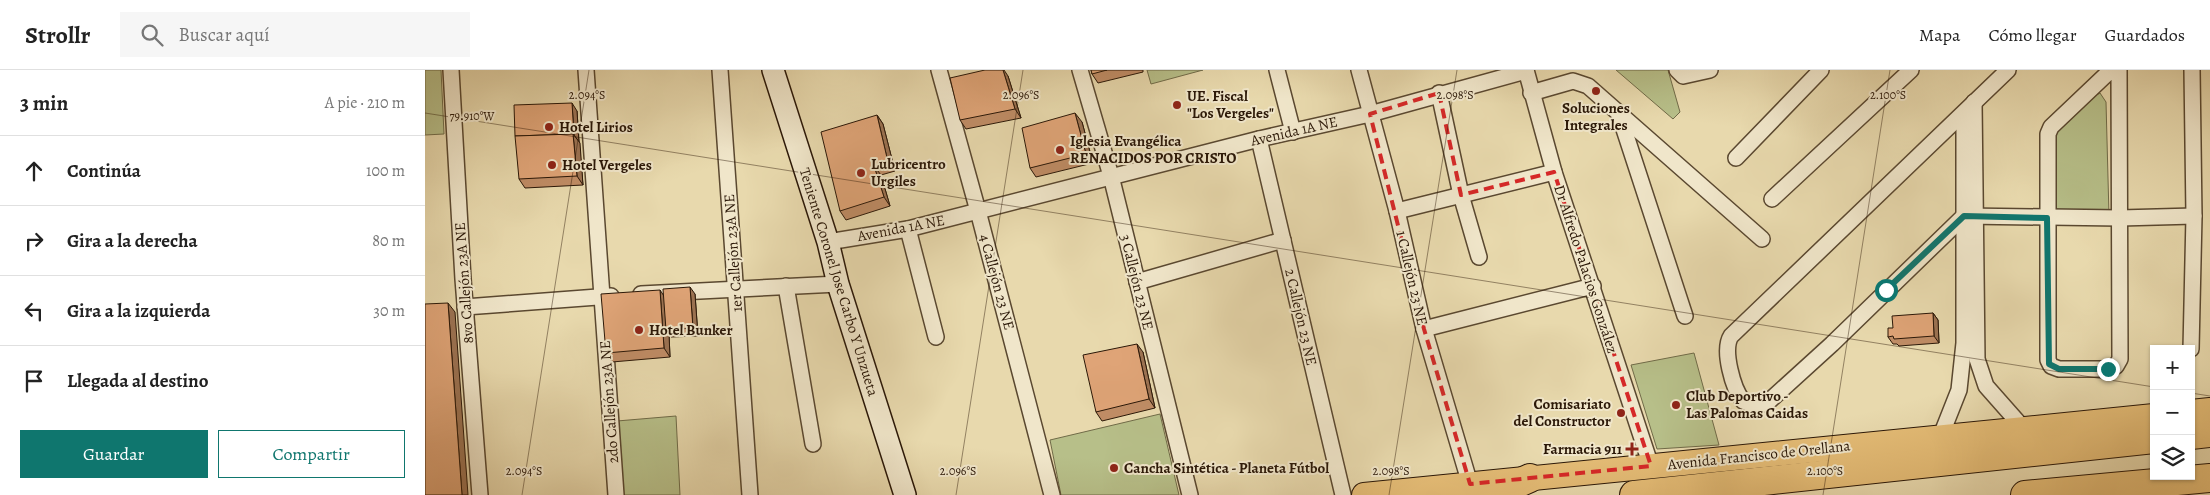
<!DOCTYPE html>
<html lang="es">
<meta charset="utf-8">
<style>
:root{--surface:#fff;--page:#f6f6f6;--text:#222;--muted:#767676;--line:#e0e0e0;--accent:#0f766e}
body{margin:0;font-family:Alegreya,serif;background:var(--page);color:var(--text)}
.controls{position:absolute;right:15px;bottom:15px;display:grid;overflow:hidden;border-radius:0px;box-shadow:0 1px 4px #0004}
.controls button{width:45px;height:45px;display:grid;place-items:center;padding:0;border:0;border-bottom:1px solid var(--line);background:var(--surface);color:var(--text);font:25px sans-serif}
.stop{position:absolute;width:15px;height:15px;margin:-11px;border:4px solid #0f766e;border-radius:50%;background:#fff}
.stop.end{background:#0f766e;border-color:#fff;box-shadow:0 1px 5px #0008}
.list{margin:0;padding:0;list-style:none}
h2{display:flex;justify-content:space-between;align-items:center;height:65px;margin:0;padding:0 20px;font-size:21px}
h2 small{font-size:16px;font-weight:400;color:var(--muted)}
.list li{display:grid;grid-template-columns:32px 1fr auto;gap:15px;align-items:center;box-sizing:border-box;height:70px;padding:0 20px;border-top:1px solid var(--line)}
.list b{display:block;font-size:19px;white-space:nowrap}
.list em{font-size:16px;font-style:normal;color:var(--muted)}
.actions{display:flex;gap:10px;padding:15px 20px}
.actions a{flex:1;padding:11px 0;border:1px solid var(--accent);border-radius:0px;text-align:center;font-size:18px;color:var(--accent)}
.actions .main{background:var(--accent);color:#fff}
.icon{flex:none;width:28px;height:28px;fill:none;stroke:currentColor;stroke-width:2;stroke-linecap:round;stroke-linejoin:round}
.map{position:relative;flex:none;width:1785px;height:425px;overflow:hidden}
header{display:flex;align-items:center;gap:30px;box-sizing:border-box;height:70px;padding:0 25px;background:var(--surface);border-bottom:1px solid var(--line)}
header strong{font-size:24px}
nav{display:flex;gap:28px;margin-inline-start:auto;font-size:18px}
.search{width:350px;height:45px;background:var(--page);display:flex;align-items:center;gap:12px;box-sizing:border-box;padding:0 18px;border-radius:0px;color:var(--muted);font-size:19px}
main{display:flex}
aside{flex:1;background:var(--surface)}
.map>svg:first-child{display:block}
.green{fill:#b7bf89;stroke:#706b48}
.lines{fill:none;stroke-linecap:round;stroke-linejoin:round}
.street-casing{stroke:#5a4830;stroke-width:18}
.secondary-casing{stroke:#2a1707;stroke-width:24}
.primary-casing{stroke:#2a1707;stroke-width:26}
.highway-casing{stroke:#2a1707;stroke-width:30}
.street{stroke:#f0e6ca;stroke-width:15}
.secondary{stroke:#f0e6ca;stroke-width:21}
.primary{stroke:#e4bc76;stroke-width:24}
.highway{stroke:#e4bc76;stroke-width:28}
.wall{fill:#c08d66;stroke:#2a1707}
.shaded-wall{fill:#9c7353;stroke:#2a1707}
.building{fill:#dfa477;stroke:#2a1707}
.route{stroke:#0f766e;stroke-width:6}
.marked{fill:none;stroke:#d62828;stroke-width:4;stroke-dasharray:10 6;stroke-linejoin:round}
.ticks{fill:none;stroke:#2a1707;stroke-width:1;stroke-opacity:0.45}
.poi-dot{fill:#8f2418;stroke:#f0e6ca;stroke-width:2}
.labels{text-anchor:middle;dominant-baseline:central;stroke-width:4;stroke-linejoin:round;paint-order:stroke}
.poi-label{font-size:15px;font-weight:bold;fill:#2a1707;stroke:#f0e6ca;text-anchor:start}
.street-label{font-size:15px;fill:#2a1707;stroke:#f0e6ca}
.ticks-label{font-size:12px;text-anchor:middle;fill:#2a1707;stroke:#f0e6ca;stroke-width:4;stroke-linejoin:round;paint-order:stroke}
</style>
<header>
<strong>Strollr</strong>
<div class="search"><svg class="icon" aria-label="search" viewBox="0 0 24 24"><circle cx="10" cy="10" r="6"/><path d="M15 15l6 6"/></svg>Buscar aquí</div>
<nav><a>Mapa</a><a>Cómo llegar</a><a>Guardados</a></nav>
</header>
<main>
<aside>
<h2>3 min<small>A pie · 210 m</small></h2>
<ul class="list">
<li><svg class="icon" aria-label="ahead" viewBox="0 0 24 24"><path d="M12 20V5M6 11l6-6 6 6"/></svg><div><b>Continúa</b></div><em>100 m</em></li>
<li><svg class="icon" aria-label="right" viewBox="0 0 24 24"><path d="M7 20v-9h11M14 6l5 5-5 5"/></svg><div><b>Gira a la derecha</b></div><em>80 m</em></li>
<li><svg class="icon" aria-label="left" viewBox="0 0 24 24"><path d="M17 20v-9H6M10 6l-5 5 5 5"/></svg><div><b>Gira a la izquierda</b></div><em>30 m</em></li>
<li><svg class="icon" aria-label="arrive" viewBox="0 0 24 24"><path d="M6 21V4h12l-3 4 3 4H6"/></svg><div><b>Llegada al destino</b></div></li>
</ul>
<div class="actions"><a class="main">Guardar</a><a>Compartir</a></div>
</aside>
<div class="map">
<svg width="1785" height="425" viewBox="0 0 1785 425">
<rect width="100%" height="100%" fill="#e8d9ad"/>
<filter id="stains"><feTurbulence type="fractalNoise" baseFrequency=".004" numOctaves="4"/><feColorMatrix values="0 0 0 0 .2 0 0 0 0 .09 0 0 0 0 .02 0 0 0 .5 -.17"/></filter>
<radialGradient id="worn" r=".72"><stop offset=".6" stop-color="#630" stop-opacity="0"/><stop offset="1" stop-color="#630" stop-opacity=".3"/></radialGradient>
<g class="green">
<polygon points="0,0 16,0 19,64 0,65"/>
<polygon points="722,0 778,0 726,14"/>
<polygon points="1191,0 1243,0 1255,42 1248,49"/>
<polygon points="1675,23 1681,32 1684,146 1627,146 1623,69 1660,32"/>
<polygon points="1269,283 1294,375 1232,379 1206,295"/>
<polygon points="735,344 754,425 636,425 625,370"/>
<polygon points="251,346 255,425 198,425 192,351"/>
</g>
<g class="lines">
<defs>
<g id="street">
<polyline points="26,0 38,209 55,425"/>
<polyline points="161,0 191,425"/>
<polyline points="295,0 325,425"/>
<polyline points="514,0 553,141 627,425"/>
<polyline points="655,0 686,106 765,425"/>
<polyline points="852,0 868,62"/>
<polyline points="934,0 972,141 999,259 1045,414"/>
<polyline points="1101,0 1129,102 1226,396"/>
<polyline points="1252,0 1258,6 1285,0"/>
<path d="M 1583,0 L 1306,266 C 1297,280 1308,319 1318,331 L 1331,336 L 1342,333 L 1407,274 L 1539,146 L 1695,148 L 1769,146"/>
<polyline points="1686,0 1626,57 1623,64 1623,290 1626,296 1634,299 1683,299 1691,296 1695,289 1694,0"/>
<polyline points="1014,23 1036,125 1054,187"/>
<polyline points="1106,23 1148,11 1163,16 1337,169"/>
<polyline points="1549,32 1552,289 1561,316 1599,359"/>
<polyline points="1194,44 1260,246"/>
<polyline points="834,69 918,425"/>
<polyline points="1311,88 1396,0"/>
<polyline points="1347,129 1486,0"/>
<polyline points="972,141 1129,102"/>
<polyline points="483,159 511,267"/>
<polyline points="403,172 483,159 834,69 945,44 1101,1"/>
<polyline points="712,212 858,170"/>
<polyline points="361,216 388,374"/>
<polyline points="216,224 413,214"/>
<polyline points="40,237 186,226"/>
<polyline points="999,259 1168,216"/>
<polyline points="1766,279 1769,146 1767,0"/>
<polyline points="1515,368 1534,320 1539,273 1539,44"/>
</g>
<polyline id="secondary" points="348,0 403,172 413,214 480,425"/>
<g id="primary">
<polyline points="1766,342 1785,340"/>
<polyline points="939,425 1729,346"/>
</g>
<g id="highway">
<polyline points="1766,365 1785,363"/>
<polyline points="1067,425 1105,408"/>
<polyline points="1209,425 1729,369"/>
<polyline points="1600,425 1785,408"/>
</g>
</defs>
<use href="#street" class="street-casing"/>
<use href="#secondary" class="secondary-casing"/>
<use href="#primary" class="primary-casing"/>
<use href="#highway" class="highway-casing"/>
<use href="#street" class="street"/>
<use href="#secondary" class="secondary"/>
<use href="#primary" class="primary"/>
<use href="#highway" class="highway"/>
</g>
<g class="wall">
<polygon points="666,0 718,0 718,2 673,13 667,4"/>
<polygon points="583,6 596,48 541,59 535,50"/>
<polygon points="152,41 154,72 158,115 100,118 94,109"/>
<polygon points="452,45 458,54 470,101 456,105 465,136 421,150 415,141"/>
<polygon points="657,52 668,93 611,107 605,98"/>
<polygon points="270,224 273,266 246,267 244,264 245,287 187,292 181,283 239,226"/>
<polygon points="1508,243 1513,250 1514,273 1474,276 1472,274 1468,274 1463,267 1468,258"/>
<polygon points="718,282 730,338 677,351 671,342"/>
</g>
<g class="shaded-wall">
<polygon points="578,0 579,0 583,6 596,48 590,39"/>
<polygon points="147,33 152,41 154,72 149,65"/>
<polygon points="650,43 657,52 668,93 661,84"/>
<polygon points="452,45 458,54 470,101 463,92"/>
<polygon points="148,64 155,73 158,115 152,106"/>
<polygon points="449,96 456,105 465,136 459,127"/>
<polygon points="265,217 270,224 273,266 268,258"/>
<polygon points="235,220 241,229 241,260 244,264 245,287 239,278"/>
<polygon points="23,233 30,242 43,425 37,425"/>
<polygon points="1508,243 1513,250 1514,273 1509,266"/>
<polygon points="712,274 718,282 730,338 724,329"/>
</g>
<g class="building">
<polygon points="560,0 578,0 590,39 535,50 525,8"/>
<polygon points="666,0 682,0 667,4"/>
<polygon points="147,33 149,65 148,64 90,66 89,35"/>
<polygon points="650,43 661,84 605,98 597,58"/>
<polygon points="452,45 463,92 449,96 459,127 415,141 396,62"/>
<polygon points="148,64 152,106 94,109 90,66"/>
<polygon points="265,217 268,258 241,260 238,219"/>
<polygon points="235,220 239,278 181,283 176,224"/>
<polygon points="23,233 37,425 0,425 0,234"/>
<polygon points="1508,243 1509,266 1469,269 1468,266 1463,267 1463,258 1468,258 1467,246"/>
<polygon points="712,274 724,329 671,342 658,285"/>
</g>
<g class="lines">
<polyline class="route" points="1461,220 1539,146 1622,148 1624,294 1634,299 1683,299"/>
</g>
<path class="marked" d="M 1014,23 L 1036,125 L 1129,102 L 1226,396 L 1045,414 L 999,259 L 945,44 Z"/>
<path class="ticks" d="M 0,43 L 1729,317M 1766,323 L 1785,326M 97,425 L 164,0M 531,425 L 598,0M 964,425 L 1032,0M 1398,425 L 1465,0"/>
<g class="poi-dot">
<circle cx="1171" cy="21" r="5"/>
<circle cx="752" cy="35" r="5"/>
<circle cx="124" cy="57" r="5"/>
<circle cx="635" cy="80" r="5"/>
<circle cx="127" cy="95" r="5"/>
<circle cx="436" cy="103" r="5"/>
<circle cx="214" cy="260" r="5"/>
<circle cx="1251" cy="335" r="5"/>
<circle cx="1196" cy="343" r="5"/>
<path d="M1204.5 371.5h5v5h5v5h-5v5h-5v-5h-5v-5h5z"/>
<circle cx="689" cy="398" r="5"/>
</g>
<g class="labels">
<g class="poi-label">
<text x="762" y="26">UE. Fiscal<tspan x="762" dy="17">"Los Vergeles"</tspan></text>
<text x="1171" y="38" text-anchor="middle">Soluciones<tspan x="1171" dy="17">Integrales</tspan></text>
<text x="134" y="57">Hotel Lirios</text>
<text x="645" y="71">Iglesia Evangélica<tspan x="645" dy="17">RENACIDOS POR CRISTO</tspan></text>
<text x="446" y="94">Lubricentro<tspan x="446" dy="17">Urgiles</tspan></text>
<text x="137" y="95">Hotel Vergeles</text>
<text x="224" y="260">Hotel Bunker</text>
<text x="1261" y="326">Club Deportivo -<tspan x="1261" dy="17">Las Palomas Caidas</tspan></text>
<text x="1186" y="334" text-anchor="end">Comisariato<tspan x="1186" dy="17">del Constructor</tspan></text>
<text x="1197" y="379" text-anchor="end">Farmacia 911</text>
<text x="699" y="398">Cancha Sintética - Planeta Fútbol</text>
</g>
<g class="street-label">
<text transform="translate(869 61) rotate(-13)">Avenida 1A NE</text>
<text transform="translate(476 158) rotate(-11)">Avenida 1A NE</text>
<text transform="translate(308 183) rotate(-94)">1er Callejón 23A NE</text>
<text transform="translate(1161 199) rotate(72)">Dr Alfredo Palacios González</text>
<text transform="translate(987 208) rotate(77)">1 Callejón 23 NE</text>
<text transform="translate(414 212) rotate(73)">Teniente Coronel Jose Carbo Y Unzueta</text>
<text transform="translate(572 212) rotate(75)">4 Callejón 23 NE</text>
<text transform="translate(712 212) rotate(76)">3 Callejón 23 NE</text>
<text transform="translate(39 213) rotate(-94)">8vo Callejón 23A NE</text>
<text transform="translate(876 247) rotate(77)">2 Callejón 23 NE</text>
<text transform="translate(184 332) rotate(-94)">2do Callejón 23A NE</text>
<text transform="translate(1334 385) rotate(-6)">Avenida Francisco de Orellana</text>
</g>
</g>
<g class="ticks-label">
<text x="162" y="29">2.094°S</text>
<text x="596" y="29">2.096°S</text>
<text x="1030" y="29">2.098°S</text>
<text x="1463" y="29">2.100°S</text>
<text x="47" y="50">79.910°W</text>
<text x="99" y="405">2.094°S</text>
<text x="533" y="405">2.096°S</text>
<text x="966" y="405">2.098°S</text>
<text x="1400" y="405">2.100°S</text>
</g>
<rect width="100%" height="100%" filter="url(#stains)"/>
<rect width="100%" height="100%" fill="url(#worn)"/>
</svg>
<div class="controls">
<button>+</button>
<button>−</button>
<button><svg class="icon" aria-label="layers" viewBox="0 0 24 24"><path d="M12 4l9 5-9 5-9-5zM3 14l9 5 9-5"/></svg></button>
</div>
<div class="stop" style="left:1461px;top:220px"></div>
<div class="stop end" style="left:1683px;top:299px"></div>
</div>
</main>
